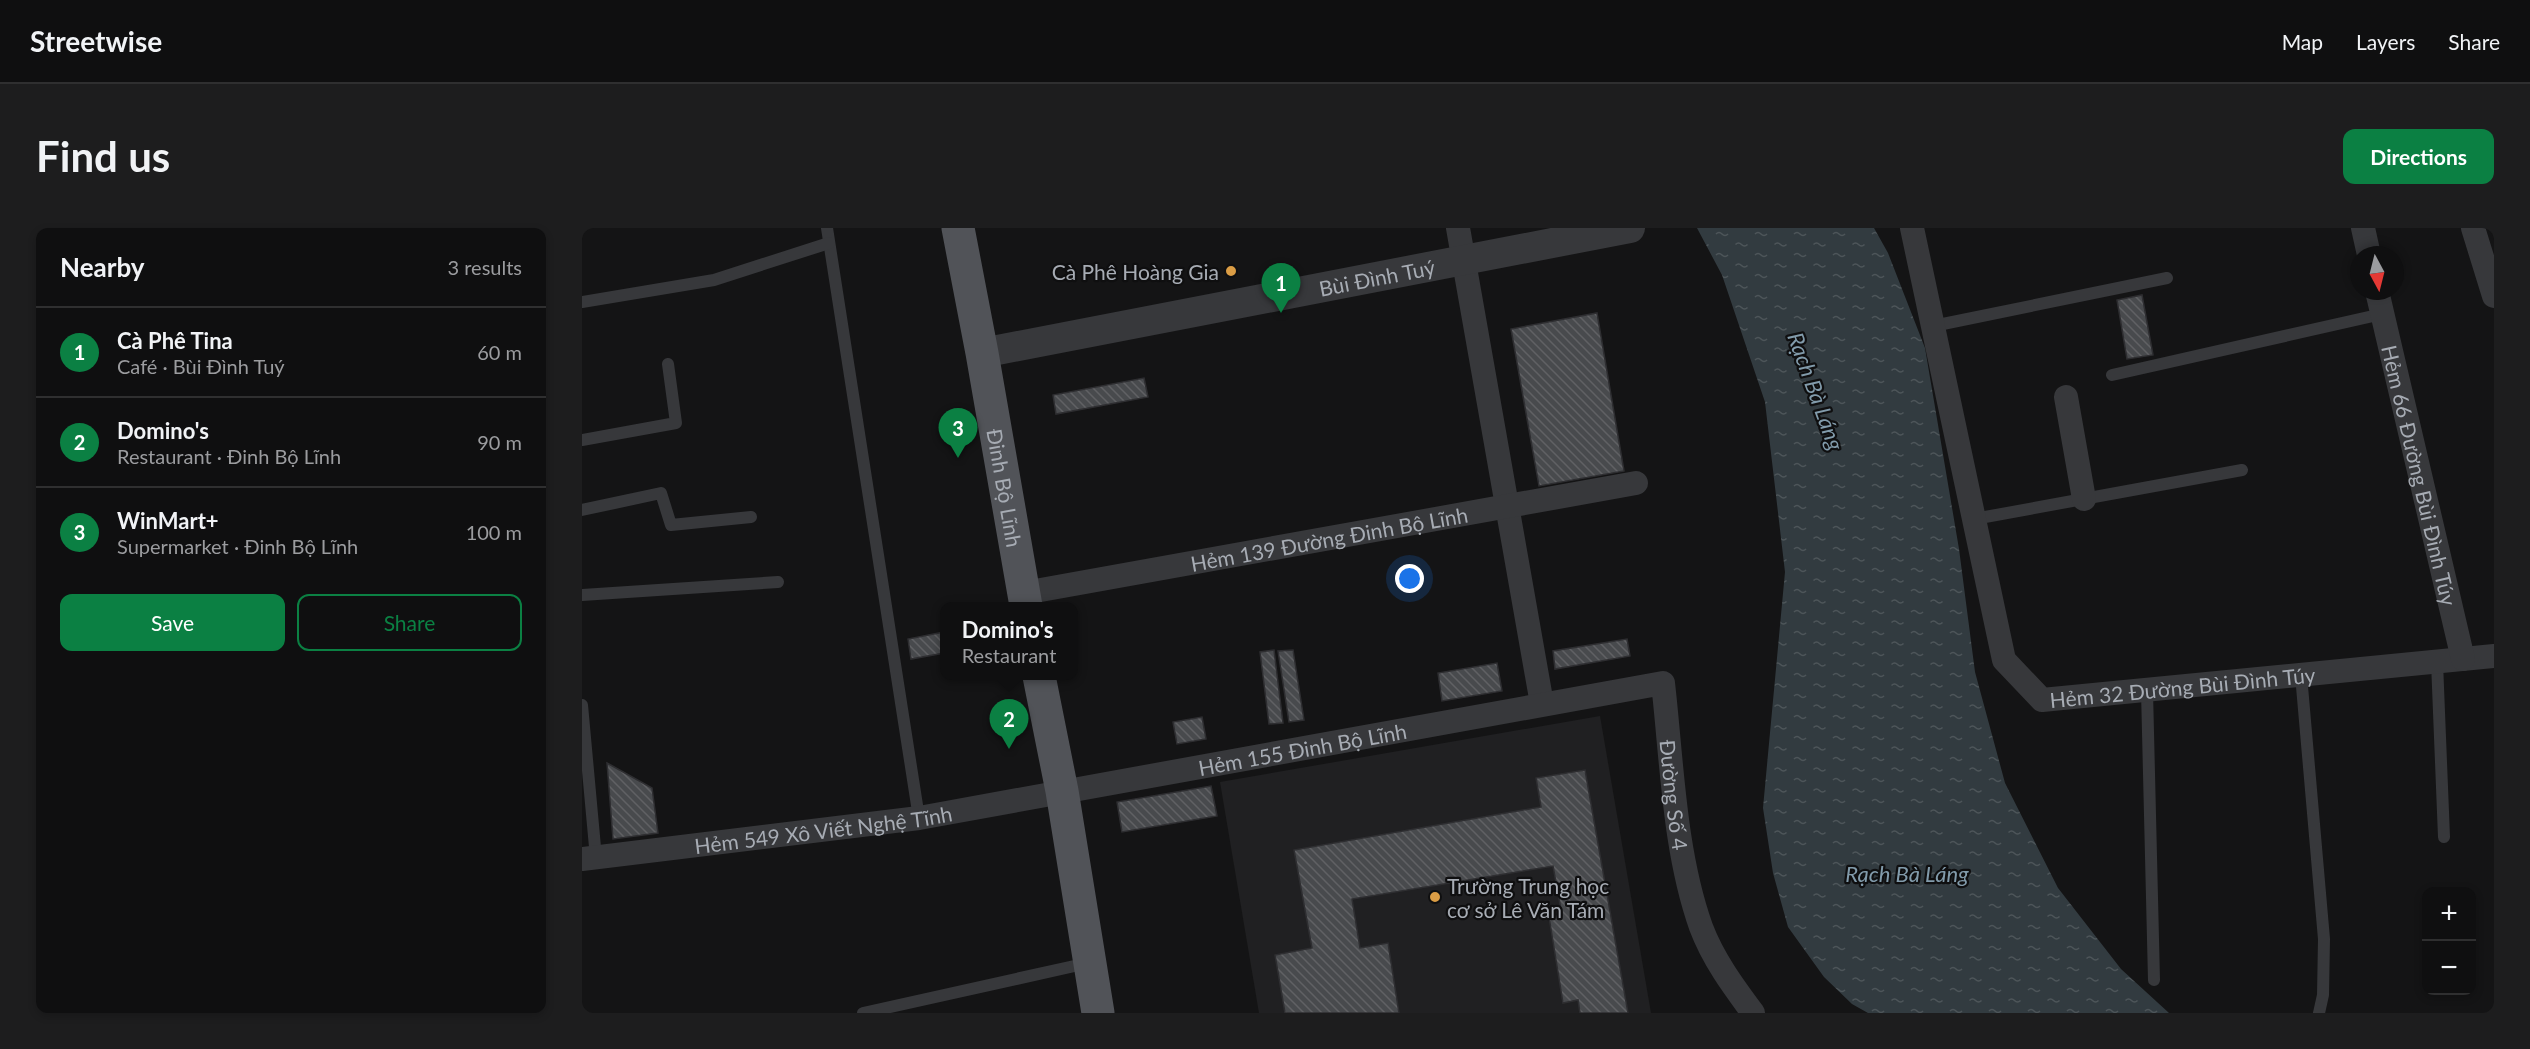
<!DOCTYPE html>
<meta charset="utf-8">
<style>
:root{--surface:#0f0f10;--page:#1d1d1e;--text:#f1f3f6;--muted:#9b9c9f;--line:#2f2f30;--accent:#0b8043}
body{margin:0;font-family:Lato,sans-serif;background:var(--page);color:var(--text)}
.controls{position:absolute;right:18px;bottom:18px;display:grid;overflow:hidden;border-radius:12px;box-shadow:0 3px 9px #0003}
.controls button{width:54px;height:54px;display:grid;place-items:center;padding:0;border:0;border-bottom:2px solid var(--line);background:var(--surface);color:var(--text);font:30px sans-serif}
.compass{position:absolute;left:1768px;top:18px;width:54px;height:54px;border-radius:50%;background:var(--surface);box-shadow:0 3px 9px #0003;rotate:173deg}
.you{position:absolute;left:828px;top:351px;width:21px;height:21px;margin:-15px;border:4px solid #fff;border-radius:50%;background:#1a73e8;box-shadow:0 0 0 9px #1a73e833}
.badge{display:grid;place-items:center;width:39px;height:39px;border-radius:50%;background:var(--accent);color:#fff;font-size:20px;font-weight:700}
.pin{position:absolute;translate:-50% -50px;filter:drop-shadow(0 2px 3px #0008)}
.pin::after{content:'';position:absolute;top:32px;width:21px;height:18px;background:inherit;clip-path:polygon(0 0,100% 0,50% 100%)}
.popup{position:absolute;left:358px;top:374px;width:138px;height:78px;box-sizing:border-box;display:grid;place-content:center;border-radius:12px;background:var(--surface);filter:drop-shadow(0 2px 4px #0005);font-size:20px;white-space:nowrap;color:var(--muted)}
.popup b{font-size:22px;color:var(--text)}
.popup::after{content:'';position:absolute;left:50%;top:100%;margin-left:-12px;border:12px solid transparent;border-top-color:var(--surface)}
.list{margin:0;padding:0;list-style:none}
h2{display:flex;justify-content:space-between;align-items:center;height:78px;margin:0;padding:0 24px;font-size:26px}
h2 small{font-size:20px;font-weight:400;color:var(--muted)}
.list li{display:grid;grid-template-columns:39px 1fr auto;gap:18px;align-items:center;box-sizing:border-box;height:90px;padding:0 24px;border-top:2px solid var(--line)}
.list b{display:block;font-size:22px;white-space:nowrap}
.list p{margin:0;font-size:20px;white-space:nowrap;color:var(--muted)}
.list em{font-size:20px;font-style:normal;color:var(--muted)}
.actions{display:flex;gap:12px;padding:18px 24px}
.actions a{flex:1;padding:14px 0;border:2px solid var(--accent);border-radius:12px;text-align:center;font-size:21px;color:var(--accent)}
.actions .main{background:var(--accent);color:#fff}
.map{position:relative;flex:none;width:1912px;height:785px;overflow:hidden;border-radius:12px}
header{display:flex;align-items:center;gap:36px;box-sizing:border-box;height:84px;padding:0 30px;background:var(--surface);border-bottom:2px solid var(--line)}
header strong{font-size:28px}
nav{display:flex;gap:33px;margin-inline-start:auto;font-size:21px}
.intro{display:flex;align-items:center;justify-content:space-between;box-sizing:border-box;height:144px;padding:0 36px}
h1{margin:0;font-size:42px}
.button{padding:15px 27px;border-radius:12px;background:var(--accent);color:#fff;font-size:21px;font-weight:700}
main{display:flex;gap:36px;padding:0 36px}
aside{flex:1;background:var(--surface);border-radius:12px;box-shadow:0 3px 9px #0003}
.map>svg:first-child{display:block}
.built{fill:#202022}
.water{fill:url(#water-ripples)}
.building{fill:url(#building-back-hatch);stroke:#2e2e31;stroke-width:1.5}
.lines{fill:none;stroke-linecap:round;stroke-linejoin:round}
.service{stroke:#37383b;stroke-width:12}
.minor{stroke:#37383b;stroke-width:24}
.tertiary{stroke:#37383b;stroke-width:30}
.primary{stroke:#515358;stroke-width:33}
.poi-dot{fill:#db9d45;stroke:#0f0f10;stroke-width:2}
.labels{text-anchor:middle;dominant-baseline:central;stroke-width:4.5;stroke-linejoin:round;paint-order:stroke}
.poi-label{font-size:21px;fill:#a7acb4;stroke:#0f0f10;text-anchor:end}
.street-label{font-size:21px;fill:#a7acb4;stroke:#0f0f10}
.water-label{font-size:22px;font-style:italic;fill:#829bab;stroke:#0f0f10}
</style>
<header>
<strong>Streetwise</strong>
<nav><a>Map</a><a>Layers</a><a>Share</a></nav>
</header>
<div class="intro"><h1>Find us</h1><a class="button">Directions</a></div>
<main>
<aside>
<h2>Nearby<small>3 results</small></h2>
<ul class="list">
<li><span class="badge">1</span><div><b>Cà Phê Tina</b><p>Café · Bùi Đình Tuý</p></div><em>60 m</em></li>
<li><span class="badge">2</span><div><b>Domino's</b><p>Restaurant · Đinh Bộ Lĩnh</p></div><em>90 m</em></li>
<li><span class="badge">3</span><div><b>WinMart+</b><p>Supermarket · Đinh Bộ Lĩnh</p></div><em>100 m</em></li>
</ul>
<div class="actions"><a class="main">Save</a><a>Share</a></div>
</aside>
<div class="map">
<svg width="1912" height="785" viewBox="0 0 1912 785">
<defs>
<pattern id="water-ripples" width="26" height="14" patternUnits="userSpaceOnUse" patternTransform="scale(1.5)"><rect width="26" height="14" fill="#323b40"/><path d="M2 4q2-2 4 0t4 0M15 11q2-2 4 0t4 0" fill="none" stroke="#4d5559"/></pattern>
<pattern id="building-back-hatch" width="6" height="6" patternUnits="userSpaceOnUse" patternTransform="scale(1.5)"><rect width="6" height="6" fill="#484a4d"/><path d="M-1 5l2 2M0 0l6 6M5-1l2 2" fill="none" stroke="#606164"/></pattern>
</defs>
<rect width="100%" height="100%" fill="#141415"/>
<polygon class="built" points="1018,488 1069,785 677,785 638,554"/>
<polygon class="water" points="1115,0 1292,0 1306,25 1343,120 1377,321 1393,444 1423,555 1476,660 1539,741 1587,785 1286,785 1270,776 1242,749 1206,699 1191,645 1181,580 1203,344 1183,174 1140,47"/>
<g class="building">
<polygon points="1560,67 1571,127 1545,131 1535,72"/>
<polygon points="1015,85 1042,243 957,258 929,101"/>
<polygon points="562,150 566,169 474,186 471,167"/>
<polygon points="362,404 362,425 329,431 326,411"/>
<polygon points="1045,411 1048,428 973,441 971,423"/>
<polygon points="692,422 701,495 687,496 678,424"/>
<polygon points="711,422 722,492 707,494 696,423"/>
<polygon points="915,435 920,463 860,473 856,445"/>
<polygon points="620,489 624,511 595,516 591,494"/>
<polygon points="25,535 70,560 76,605 31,611"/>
<polygon points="1003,542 1046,785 998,785 996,772 981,775 967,689 980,687 971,638 770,671 778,720 806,715 817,785 703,785 693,727 730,720 712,622 959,579 954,550"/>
<polygon points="629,558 635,588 540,604 535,574"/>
</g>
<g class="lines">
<g class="service">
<polyline points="245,0 337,590"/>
<polyline points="0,74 132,52 247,15"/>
<polyline points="1351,98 1585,50"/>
<polyline points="1530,147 1800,86"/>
<polyline points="0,212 94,195 86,136"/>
<polyline points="0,282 79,265 89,297 169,289"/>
<polyline points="1392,291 1660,242"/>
<polyline points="0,367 196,354"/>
<polyline points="1855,434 1862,609"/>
<polyline points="1719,447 1742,711 1741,767 1737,785"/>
<polyline points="1565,463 1572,752"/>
<polyline points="0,477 14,630"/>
<polyline points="281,785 506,735"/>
</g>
<g class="minor">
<polyline points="876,0 960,476"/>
<path id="s1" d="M 1330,0 L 1422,432 L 1460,472 L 1912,428"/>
<polyline points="1781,0 1787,27"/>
<polyline points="1891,0 1912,68"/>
<path id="s2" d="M 1795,63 L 1881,431"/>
<polyline points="1484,169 1502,271"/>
<path id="s3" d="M 442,365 L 1054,255"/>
<path id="s4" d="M 0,631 L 337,590 L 1081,455 C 1090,534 1092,623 1119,699 C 1131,731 1151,758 1171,785"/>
</g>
<path class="tertiary" id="s5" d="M 400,125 L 1048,0"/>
<g class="primary">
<path id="s6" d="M 376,0 L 400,125 L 444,378"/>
<polyline points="457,448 480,563 516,785"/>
</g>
</g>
<g class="poi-dot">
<circle cx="649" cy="43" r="6"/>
<circle cx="853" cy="669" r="6"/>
</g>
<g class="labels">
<g class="poi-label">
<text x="637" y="43">Cà Phê Hoàng Gia</text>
<text x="865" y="657" text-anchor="start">Trường Trung học<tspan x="865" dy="24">cơ sở Lê Văn Tám</tspan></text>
</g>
<g class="street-label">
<text stroke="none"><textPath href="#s5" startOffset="402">Bùi Đình Tuý</textPath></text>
<text stroke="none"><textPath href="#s2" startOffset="189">Hẻm 66 Đường Bùi Đình Túy</textPath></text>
<text stroke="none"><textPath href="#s6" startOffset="264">Đinh Bộ Lĩnh</textPath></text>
<text stroke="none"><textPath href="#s3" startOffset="310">Hẻm 139 Đường Đinh Bộ Lĩnh</textPath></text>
<text stroke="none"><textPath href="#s1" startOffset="638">Hẻm 32 Đường Bùi Đình Túy</textPath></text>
<text stroke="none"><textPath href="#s4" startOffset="729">Hẻm 155 Đinh Bộ Lĩnh</textPath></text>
<text stroke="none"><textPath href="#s4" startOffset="1208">Đường Số 4</textPath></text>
<text stroke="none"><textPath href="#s4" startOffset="243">Hẻm 549 Xô Viết Nghệ Tĩnh</textPath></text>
</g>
<g class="water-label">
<text transform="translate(1234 163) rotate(70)">Rạch Bà Láng</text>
<text x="1325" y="645">Rạch Bà Láng</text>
</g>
</g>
</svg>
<div class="controls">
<button>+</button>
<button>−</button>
</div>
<svg class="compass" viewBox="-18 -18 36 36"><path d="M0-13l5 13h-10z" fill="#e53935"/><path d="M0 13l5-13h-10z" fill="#9b9c9f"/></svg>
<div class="you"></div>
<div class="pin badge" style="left:699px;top:85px">1</div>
<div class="pin badge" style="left:427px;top:521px">2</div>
<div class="popup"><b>Domino's</b>Restaurant</div>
<div class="pin badge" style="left:376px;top:230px">3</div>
</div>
</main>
